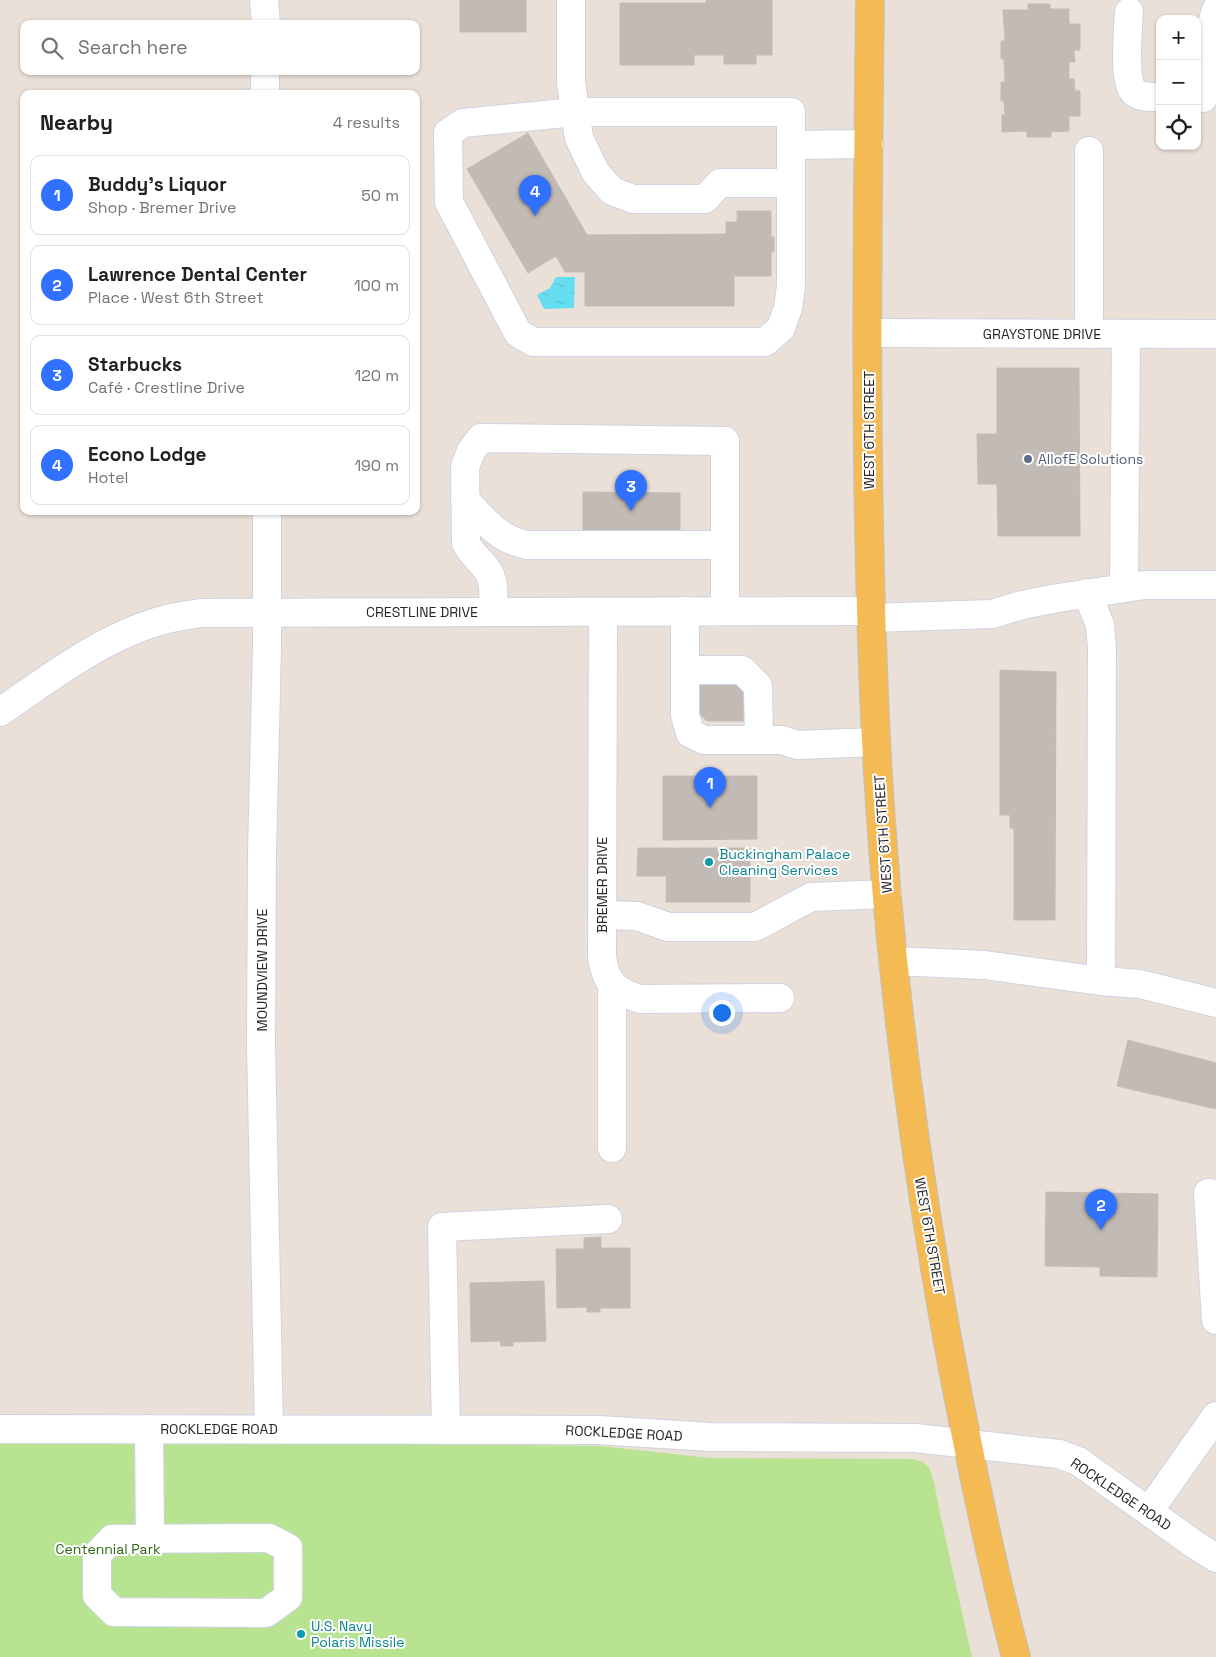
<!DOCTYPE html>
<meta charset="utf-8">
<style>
:root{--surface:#fff;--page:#f2f2f2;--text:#202124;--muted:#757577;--line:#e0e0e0;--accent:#3071ff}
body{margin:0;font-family:"Space Grotesk",sans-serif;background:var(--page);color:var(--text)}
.controls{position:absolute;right:15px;top:15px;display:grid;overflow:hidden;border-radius:10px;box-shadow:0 1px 4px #0004}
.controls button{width:45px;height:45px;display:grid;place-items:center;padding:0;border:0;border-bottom:1px solid var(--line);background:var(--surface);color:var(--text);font:25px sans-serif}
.you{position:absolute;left:721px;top:1012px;width:18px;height:18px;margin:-12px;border:4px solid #fff;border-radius:50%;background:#1a73e8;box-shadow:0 0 0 8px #1a73e833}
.badge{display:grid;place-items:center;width:32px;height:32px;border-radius:50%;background:var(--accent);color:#fff;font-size:16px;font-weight:700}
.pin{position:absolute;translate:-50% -41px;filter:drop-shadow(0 1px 2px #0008)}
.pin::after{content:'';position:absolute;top:26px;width:18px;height:15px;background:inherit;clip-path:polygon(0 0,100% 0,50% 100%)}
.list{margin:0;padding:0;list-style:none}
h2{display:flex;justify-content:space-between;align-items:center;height:65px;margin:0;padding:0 20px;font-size:21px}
h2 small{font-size:16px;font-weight:400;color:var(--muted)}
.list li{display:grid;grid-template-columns:32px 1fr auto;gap:15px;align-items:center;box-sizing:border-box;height:80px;margin:0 10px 10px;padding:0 10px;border:1px solid var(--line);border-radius:10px}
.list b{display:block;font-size:19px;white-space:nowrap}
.list p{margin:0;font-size:16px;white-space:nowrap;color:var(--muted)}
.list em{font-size:16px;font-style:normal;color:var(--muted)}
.icon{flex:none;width:28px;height:28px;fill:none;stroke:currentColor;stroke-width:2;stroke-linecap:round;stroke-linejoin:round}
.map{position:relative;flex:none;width:1216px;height:1657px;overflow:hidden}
.search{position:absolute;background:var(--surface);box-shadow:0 1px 4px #0004;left:20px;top:20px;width:400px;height:55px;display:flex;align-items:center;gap:12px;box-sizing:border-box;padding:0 18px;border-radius:10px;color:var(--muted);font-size:19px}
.panel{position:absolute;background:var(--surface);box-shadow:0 1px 4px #0004;left:20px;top:90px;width:400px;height:425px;border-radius:10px}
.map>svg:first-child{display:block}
.green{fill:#b8e492}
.water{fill:url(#water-ripples)}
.building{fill:#c2bab5;stroke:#c6bcb2}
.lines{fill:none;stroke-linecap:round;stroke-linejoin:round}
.minor-casing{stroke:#cdd3e1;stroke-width:30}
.major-casing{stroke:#c3c3c3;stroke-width:30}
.minor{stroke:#fff;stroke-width:28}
.major{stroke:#f4ba53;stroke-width:28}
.service-dot{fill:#5c6f8a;stroke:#fff;stroke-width:2}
.culture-dot{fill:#0f9aa8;stroke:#fff;stroke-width:2}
.labels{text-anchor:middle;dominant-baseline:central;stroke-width:4;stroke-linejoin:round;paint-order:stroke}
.street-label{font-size:14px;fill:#272727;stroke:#fff}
.service-label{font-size:14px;fill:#4e5e75;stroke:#fff;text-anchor:start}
.culture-label{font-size:14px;fill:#0d838f;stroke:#fff;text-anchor:start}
.park-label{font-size:14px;fill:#316517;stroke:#fff}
</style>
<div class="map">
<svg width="1216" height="1657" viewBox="0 0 1216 1657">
<defs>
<pattern id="water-ripples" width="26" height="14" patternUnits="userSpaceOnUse" patternTransform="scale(1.25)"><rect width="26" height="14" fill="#66def1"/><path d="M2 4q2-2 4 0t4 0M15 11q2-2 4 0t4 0" fill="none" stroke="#58becf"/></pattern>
</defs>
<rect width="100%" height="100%" fill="#ebe0d8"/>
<polygon class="green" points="0,1440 600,1446 710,1458 913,1459 922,1462 929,1467 934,1482 941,1518 972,1657 0,1657"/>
<polygon class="water" points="556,277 575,277 574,308 544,309 537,295 550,288"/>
<g class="building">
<rect x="460" y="0" width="66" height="32"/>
<polygon points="706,0 772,0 772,55 756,55 756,64 724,64 724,55 694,55 694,65 620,65 620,3 706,3"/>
<polygon points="1028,4 1050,4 1050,9 1069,9 1069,24 1080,24 1080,50 1074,50 1075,62 1069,62 1069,79 1074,79 1075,91 1080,91 1080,116 1069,116 1069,131 1051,132 1051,137 1027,137 1027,131 1002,132 1002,115 1005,115 1004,101 1001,101 1001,82 1005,82 1004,59 1001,59 1001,41 1005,41 1003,10 1028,10"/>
<polygon points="528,133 587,235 726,234 726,222 737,222 737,211 771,211 771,237 774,237 774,252 771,252 771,276 734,276 734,306 585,306 585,272 565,272 556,256 528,273 467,169"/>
<polygon points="997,368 1079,368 1080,536 998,536 997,484 978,484 977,434 997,434"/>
<polygon points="583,492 680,493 680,530 660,530 660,536 644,536 644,530 583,530"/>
<polygon points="1000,670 1056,672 1055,920 1014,920 1014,828 1010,828 1010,815 1000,815"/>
<polygon points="743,676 752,712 743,721 707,721 698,713 698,686 706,677"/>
<polygon points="663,776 757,776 757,839 663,840"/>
<polygon points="638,848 667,848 667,876 637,876"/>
<polygon points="667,848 750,848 750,902 666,902"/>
<polygon points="1128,1040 1216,1063 1216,1109 1117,1086"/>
<polygon points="1046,1192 1158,1194 1157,1277 1100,1276 1100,1267 1045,1266"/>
<polygon points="601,1237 601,1248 630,1248 630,1308 600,1308 600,1312 587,1312 587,1307 557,1308 556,1249 584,1249 584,1238"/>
<polygon points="544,1281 546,1341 513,1342 513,1346 501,1346 500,1341 471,1342 470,1283"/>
</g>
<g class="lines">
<defs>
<g id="minor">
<polyline points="264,0 266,24"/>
<polyline points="571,0 571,82 579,138 596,173 612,191 633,199 705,199 720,183 791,183"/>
<path d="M 1129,12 C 1128,27 1123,83 1134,92 C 1141,98 1151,97 1160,97"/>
<polyline points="265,94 265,71"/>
<polyline points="1203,98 1205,48 1216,10"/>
<polygon points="575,112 791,112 791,286 788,308 781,328 765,342 533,342 518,333 449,202 448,133 463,123"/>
<polyline points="791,145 869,144"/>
<polyline points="1089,151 1089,334"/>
<polyline points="868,333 1216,334"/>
<path d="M 465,500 C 485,521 498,539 527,545 L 725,545"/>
<polyline points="267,511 267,646 262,854 261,1044 269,1429"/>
<polyline points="1124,588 1126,334"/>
<polyline points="1087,593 1100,625 1102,648 1101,981"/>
<polyline points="685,611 685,715 690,733 704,740 782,740 797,745 876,742"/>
<path d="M 493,612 C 493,597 496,581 486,568 C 479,559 471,554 466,543 L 465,467 L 471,451 L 481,438 L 725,441 L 725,611"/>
<path d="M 603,612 L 602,957 C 606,984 615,991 640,999 L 780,998"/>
<polyline points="871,618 992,614 1022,605 1058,598 1145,585 1216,585"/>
<polyline points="685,670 742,670 758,686 759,740"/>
<path d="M 0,712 C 52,676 105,635 167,619 C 178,616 190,615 201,613 L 870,611"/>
<polyline points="602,915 637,916 668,927 755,927 811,897 887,894"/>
<polyline points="893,961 985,965 1101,981 1140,984 1216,1003"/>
<polyline points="612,985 612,1148"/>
<polyline points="1216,1194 1208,1193 1216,1320"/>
<polyline points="0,1429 599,1430 710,1437 915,1438 1059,1454 1078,1461 1194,1544 1216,1558"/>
<polyline points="149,1429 150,1539"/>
<polyline points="446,1430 442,1227 608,1219"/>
<polyline points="1149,1511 1216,1416"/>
<polygon points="269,1538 288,1548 288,1597 266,1613 114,1612 97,1595 97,1555 112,1539"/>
</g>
<path id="major" d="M 870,0 C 867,246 864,492 876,738 C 886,939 911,1139 947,1337 C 967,1445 988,1551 1016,1657"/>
</defs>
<use href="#minor" class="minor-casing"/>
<use href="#major" class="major-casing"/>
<use href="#minor" class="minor"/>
<use href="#major" class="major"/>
</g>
<circle class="service-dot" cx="1028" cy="459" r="5"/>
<g class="culture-dot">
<circle cx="709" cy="862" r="5"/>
<circle cx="301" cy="1634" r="5"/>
</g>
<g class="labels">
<g class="street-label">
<text x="1042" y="334">GRAYSTONE DRIVE</text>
<text transform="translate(869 430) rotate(-90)">WEST 6TH STREET</text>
<text x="422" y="612">CRESTLINE DRIVE</text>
<text transform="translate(883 834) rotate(-94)">WEST 6TH STREET</text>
<text transform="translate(602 885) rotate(-90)">BREMER DRIVE</text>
<text transform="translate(262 970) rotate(-90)">MOUNDVIEW DRIVE</text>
<text transform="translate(930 1236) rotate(80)">WEST 6TH STREET</text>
<text x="219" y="1429">ROCKLEDGE ROAD</text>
<text transform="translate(624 1433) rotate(3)">ROCKLEDGE ROAD</text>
<text transform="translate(1121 1494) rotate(34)">ROCKLEDGE ROAD</text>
</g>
<g class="service-label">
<text x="1038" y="459">AllofE Solutions</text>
</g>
<g class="culture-label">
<text x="719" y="854">Buckingham Palace<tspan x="719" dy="16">Cleaning Services</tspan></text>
<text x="311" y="1626">U.S. Navy<tspan x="311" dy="16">Polaris Missile</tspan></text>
</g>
<g class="park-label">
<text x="108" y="1549">Centennial Park</text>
</g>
</g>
</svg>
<div class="controls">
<button>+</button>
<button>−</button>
<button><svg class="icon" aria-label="locate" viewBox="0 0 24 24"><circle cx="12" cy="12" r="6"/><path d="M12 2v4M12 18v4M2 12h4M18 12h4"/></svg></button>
</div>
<div class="you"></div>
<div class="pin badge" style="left:710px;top:808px">1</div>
<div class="pin badge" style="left:1101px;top:1230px">2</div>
<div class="pin badge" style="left:631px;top:511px">3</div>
<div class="pin badge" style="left:535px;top:216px">4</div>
<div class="search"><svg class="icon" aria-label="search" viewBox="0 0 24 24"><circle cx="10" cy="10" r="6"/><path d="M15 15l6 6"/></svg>Search here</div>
<section class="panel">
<h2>Nearby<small>4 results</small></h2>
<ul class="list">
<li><span class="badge">1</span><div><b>Buddy's Liquor</b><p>Shop · Bremer Drive</p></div><em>50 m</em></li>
<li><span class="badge">2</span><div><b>Lawrence Dental Center</b><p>Place · West 6th Street</p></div><em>100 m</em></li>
<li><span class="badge">3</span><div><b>Starbucks</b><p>Café · Crestline Drive</p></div><em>120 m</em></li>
<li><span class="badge">4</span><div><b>Econo Lodge</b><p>Hotel</p></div><em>190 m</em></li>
</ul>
</section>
</div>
